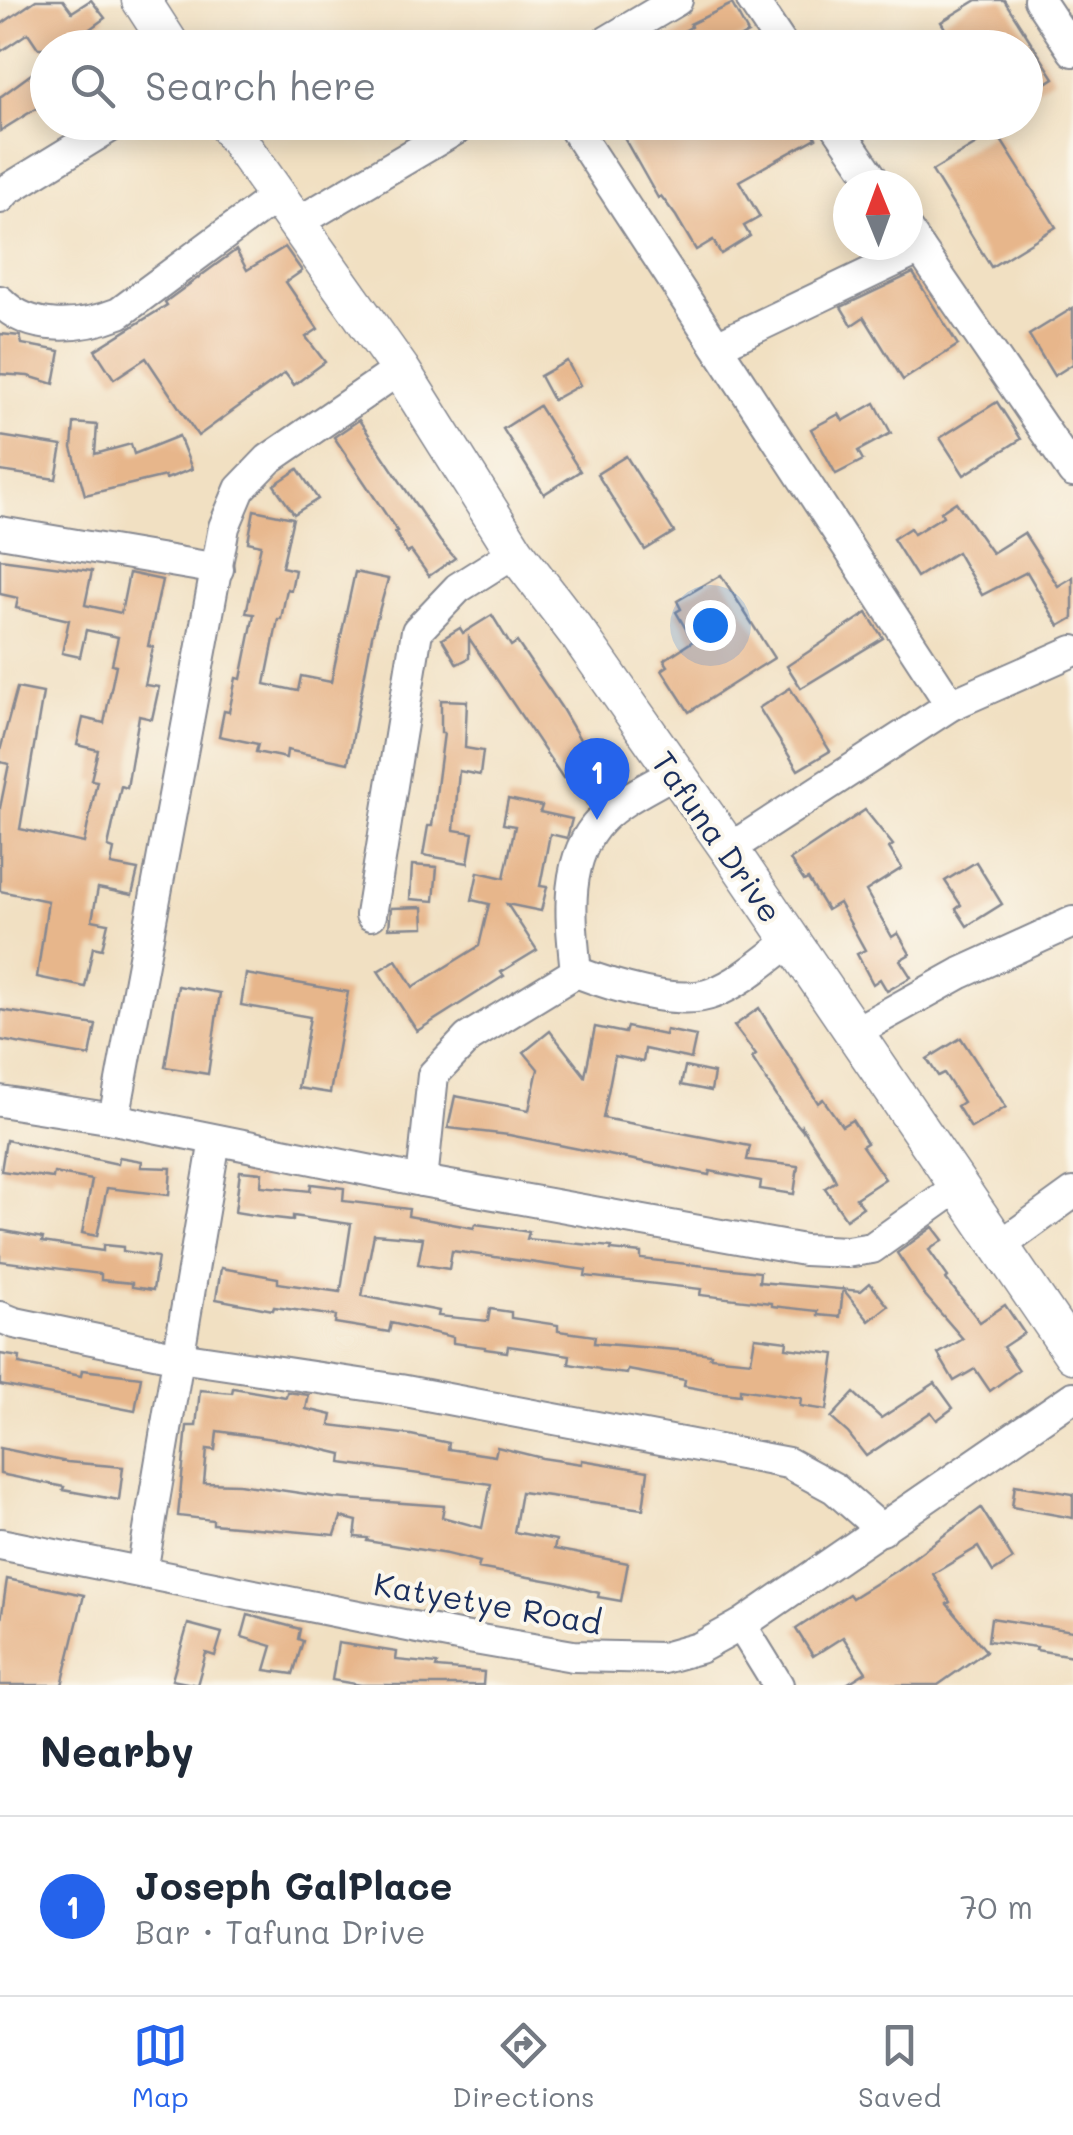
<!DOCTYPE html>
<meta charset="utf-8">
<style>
:root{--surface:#fff;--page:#f6f6f7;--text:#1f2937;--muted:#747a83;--line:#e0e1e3;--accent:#2563eb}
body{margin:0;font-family:Mali,sans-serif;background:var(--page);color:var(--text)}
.compass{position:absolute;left:833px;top:170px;width:90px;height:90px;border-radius:50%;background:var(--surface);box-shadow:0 5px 25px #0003;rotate:359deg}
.you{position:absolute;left:710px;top:625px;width:35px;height:35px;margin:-25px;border:8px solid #fff;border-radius:50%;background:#1a73e8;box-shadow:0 0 0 15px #1a73e833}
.badge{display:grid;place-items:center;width:65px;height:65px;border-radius:50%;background:var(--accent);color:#fff;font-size:32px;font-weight:700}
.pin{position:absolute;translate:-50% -82px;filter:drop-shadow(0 2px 5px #0008)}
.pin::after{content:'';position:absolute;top:52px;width:35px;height:30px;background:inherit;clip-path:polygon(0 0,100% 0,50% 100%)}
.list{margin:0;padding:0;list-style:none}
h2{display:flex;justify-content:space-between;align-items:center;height:130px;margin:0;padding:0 40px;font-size:42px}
h2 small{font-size:32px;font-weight:400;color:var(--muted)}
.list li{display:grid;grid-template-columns:65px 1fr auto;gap:30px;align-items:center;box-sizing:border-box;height:180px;padding:0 40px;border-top:2px solid var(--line)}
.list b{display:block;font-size:38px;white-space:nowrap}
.list p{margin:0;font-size:32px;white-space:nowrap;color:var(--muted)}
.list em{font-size:32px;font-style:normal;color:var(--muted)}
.icon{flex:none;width:55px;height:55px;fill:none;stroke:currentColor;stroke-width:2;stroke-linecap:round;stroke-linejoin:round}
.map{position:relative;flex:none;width:1073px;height:1685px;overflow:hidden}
.search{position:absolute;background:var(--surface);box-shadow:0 5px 25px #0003;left:30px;right:30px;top:30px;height:110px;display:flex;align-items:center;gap:25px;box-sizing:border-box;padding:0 35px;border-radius:55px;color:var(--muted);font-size:38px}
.sheet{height:310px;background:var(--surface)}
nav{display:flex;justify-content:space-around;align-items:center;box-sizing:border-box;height:140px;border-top:2px solid var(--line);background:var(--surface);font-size:28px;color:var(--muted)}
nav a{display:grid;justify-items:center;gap:5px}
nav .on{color:var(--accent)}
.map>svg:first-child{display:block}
.building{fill:#e7b68b;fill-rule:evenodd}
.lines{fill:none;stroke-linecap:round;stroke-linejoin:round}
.minor-casing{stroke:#868890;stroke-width:34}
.major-casing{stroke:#868890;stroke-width:41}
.minor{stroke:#fff;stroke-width:30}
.major{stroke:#fff;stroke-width:38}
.labels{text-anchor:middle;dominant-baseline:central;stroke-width:8;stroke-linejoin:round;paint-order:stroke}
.street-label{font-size:32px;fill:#1b2f5e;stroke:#fbf7ec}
</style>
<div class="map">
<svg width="1073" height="1685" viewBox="0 0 1073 1685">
<rect width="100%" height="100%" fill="#fbf7ec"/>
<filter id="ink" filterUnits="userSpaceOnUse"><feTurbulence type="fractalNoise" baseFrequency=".01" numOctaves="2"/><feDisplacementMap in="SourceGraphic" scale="20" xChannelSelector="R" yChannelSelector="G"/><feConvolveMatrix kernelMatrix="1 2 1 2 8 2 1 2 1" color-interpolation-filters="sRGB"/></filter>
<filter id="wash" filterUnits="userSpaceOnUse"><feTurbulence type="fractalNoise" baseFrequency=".0048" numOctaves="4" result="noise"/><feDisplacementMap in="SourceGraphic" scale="40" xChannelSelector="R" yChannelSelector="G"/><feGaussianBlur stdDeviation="2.25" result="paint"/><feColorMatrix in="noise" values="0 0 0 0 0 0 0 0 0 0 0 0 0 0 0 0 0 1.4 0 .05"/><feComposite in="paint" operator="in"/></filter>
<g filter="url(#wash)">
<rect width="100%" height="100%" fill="#f1e0c2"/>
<g id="blocks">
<g class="building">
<polygon points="36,0 63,0 72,12 91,0 105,18 87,31 100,48 38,48 28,33 0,52 0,25"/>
<polygon points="977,0 1004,0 1054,78 1026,96 1026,48 957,48 941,22"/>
<polygon points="732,4 748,33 721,48 653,48 691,27 690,24"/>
<polygon points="34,72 48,91 48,101 0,131 0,97"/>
<polygon points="615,122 807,122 816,138 739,181 760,217 744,226 750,236 721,254 713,240 696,250 676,216 661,196 658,198"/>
<polygon points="996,132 1056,227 991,267 932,171"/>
<polygon points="285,247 302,271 286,282 318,329 306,337 325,362 294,385 285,373 198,436 146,358 114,379 95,350 167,305 165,302 236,250 247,270"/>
<polygon points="913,273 958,345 903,380 864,317 852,325 841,307"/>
<polygon points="1073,308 1073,364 1054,376 1029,335"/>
<polygon points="0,334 20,336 22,344 60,351 54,384 28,376 0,374"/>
<polygon points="567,361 580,385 553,400 540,376"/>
<polygon points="997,402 1021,439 964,475 940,438"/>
<polygon points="875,403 891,433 858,451 863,460 836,474 811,429 839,414 843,421"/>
<polygon points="539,406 580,471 544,494 503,429"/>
<polygon points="359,420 440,541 455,558 429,576 411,551 407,553 395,532 397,531 334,437"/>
<polygon points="74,423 97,425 95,454 131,444 134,454 179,436 192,469 166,479 165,476 85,495 72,448"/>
<polygon points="0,436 62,446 56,479 0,471"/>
<polygon points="626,456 674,532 645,550 597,474"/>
<polygon points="298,469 318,499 294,514 274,485"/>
<polygon points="956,502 992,553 1024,533 1058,586 1073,577 1073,618 1059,626 1027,572 982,595 957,552 917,577 893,539 910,528 914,534 943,516 941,512"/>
<polygon points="254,510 293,518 282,567 295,570 291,590 287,589 281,619 278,619 265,684 298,691 301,676 331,682 355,572 388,579 372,636 348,763 287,750 286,758 256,752 258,744 219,736 224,711 229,712 236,678 241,679 254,614 246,613 261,545 248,542"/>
<polygon points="0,559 92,571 85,605 121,613 129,573 162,580 148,646 153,647 145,685 159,687 152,719 139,716 127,788 121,786 108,847 114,849 111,865 138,870 132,895 98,888 92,920 108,923 102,949 93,947 85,987 37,977 48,901 0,891 0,808 9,764 0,762 0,751 17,688 43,693 20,829 84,843 97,781 91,780 98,750 77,745 83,718 104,723 116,665 112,664 118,637 86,630 80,657 62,653 69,620 16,608 18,598 0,594"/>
<polygon points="721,575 774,658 689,712 662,670 668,666 664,660 693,641 676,612 681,609 677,601"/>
<polygon points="867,613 883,638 801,688 787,666"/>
<polygon points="492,615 511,646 517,642 561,707 599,772 602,770 613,787 587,804 568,774 563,778 469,638 469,658 457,664 442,639 460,628 463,633"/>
<polygon points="790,688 830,751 798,770 759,708"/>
<polygon points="441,700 467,701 465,748 483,751 480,775 459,771 454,830 473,833 468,863 423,855 428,826 432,826 444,733 441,733"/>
<polygon points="508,799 542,806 540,812 572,819 567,838 550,834 540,886 547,887 541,911 507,904 537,950 501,972 504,976 417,1031 378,971 396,960 413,987 479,946 489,904 472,900 478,872 504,878 515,826 503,824"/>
<polygon points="865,810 893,845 889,848 902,868 866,891 892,937 898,933 910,954 900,960 911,977 887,991 880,979 873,984 857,954 865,950 839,903 827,910 808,879 804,881 790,860"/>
<polygon points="976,862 1002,904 967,926 956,909 961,905 945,881"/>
<polygon points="412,865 437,867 434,901 410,899"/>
<polygon points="423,907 424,927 389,928 391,908"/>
<polygon points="246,974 348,992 330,1093 298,1088 310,1017 241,1005"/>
<polygon points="178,986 220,993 208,1074 165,1067"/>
<polygon points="759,1008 818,1103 823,1099 842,1126 852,1120 867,1143 862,1146 885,1179 856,1198 863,1207 846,1219 825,1188 836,1181 831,1171 802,1127 802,1130 785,1109 752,1058 756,1055 734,1026"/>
<polygon points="0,1010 96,1025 90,1056 0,1040"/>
<polygon points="595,1027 625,1033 627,1027 665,1035 666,1030 696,1036 691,1059 645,1049 643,1062 615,1056 603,1118 750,1146 747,1160 798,1166 794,1194 760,1189 761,1181 710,1171 709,1175 509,1135 448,1128 455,1096 529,1110 538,1069 524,1052 550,1031 585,1076"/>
<polygon points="961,1038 1006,1107 971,1128 957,1106 963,1102 944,1073 938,1076 927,1059"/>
<polygon points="685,1067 714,1073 711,1091 681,1085"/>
<polygon points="6,1140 118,1164 119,1157 142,1161 141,1167 171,1168 169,1195 107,1188 97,1236 82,1233 92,1180 54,1173 53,1178 1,1171"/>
<polygon points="240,1171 262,1173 261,1186 310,1191 311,1184 344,1188 343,1201 409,1209 408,1216 474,1228 475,1224 505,1228 529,1232 527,1239 612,1247 611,1250 641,1253 641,1259 760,1272 759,1282 861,1291 870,1283 888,1306 869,1321 843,1289 840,1317 818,1315 818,1311 772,1306 772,1303 700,1295 701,1289 585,1276 586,1270 452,1251 449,1269 418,1264 423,1238 374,1234 362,1296 439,1311 438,1316 488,1321 490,1309 511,1312 511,1318 558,1325 558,1331 595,1336 594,1343 689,1351 711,1354 710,1357 751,1361 755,1337 787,1341 786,1348 835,1354 827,1410 800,1406 801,1398 740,1389 740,1395 716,1392 684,1386 685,1380 628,1370 627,1374 600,1371 600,1369 569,1364 570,1355 508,1346 507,1352 485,1349 485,1347 453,1343 453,1337 391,1323 389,1332 366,1328 335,1323 336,1316 274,1307 273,1310 216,1299 221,1268 278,1278 278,1283 340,1292 342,1284 351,1224 293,1216 293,1220 266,1217 235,1212"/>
<polygon points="933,1227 943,1240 929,1250 948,1277 946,1279 980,1322 1005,1305 1024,1333 1003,1347 1019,1370 990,1391 975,1369 954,1381 938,1354 963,1339 924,1294 897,1253"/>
<polygon points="0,1230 43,1238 42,1242 103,1251 103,1245 123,1247 123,1251 158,1257 153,1290 132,1287 132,1283 101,1280 101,1274 0,1261"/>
<polygon points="0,1354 20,1357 19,1364 81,1376 82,1370 141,1377 135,1411 0,1385"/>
<polygon points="935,1383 953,1408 937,1420 931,1412 866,1456 848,1433 831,1418 854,1393 881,1418"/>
<path d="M 233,1388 L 286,1397 L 287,1392 L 309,1395 L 306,1409 L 332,1415 L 330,1425 L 411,1435 L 449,1443 L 448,1449 L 495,1456 L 497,1447 L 542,1458 L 582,1464 L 582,1460 L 648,1471 L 643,1509 L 521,1492 L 514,1532 L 556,1540 L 554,1549 L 628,1563 L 621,1601 L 598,1597 L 599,1593 L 562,1583 L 478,1568 L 480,1562 L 447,1554 L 367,1541 L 368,1538 L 355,1537 L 357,1521 L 341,1517 L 335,1535 L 213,1524 L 213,1520 L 178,1516 L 187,1426 L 196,1426 L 200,1390 L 232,1393 ZM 217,1431 L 287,1441 L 342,1454 L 341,1463 L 491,1484 L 482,1528 L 442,1517 L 444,1506 L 333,1498 L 239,1484 L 204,1483 L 207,1449 L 215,1450 Z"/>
<polygon points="0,1448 67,1462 123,1467 119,1500 63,1490 64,1487 0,1474"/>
<polygon points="1015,1485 1073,1494 1073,1518 1012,1507"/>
<polygon points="981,1508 1013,1559 993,1572 978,1547 933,1574 950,1602 947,1604 986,1651 938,1685 845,1685 866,1672 843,1637 813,1656 796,1629 849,1594 852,1598 897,1570"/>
<polygon points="7,1579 84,1595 62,1685 0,1685 0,1627"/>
<polygon points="248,1615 300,1629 298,1639 303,1641 293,1674 265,1670 272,1646 242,1637"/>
<polygon points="991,1618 1073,1631 1073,1656 1036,1650 1037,1647 988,1641"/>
<polygon points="188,1624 222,1633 215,1656 206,1653 197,1685 172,1680"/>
<polygon points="338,1643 397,1652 396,1660 437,1664 436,1668 484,1672 483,1685 361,1685 332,1680"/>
</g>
</g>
</g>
<g filter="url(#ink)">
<use href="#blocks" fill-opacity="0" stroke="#868890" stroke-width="2.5"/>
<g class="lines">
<defs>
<g id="minor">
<polyline points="752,0 784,48"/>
<polyline points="1039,0 1073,51"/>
<polyline points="596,48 677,0"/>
<polyline points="570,122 951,705"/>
<polyline points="834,122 877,185"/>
<polyline points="0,198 7,190 118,122"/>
<polyline points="297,223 468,122"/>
<polyline points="908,231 1073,472"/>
<path d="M 0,301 C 30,333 81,328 119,313 L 278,195"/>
<polyline points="717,346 920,249"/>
<polyline points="0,532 218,569"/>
<polyline points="729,849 951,705 1073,651"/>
<polyline points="371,915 417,631 458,588 515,552"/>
<path d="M 576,972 C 571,922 562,860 601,820 C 620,800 652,786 675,772"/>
<path d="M 576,972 C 610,985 678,1007 713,993 C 742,982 766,959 791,941"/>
<polyline points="853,1033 961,973 1073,922"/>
<polyline points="0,1101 114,1119 422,1181 804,1250 847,1252 872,1248 959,1186"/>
<polyline points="114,1119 224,527 240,489 269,459 400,369"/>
<polyline points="422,1181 433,1075 468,1038 576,972"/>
<polyline points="1001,1245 1073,1193"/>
<polyline points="0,1317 15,1323 179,1357 400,1390 788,1463 834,1488 882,1530"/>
<polyline points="0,1544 463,1637 573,1656 663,1658 699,1648 741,1625 1073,1397"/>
<polyline points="142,1572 215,1140"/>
<polyline points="741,1625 778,1685"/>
</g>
<g id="major">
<polyline points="141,0 172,48"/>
<polyline points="225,122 400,369 515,552 581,638 729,849 1073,1354"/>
</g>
</defs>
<use href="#minor" class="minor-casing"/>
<use href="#major" class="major-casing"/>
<use href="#minor" class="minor"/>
<use href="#major" class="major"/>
</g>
</g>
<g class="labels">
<g class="street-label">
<text transform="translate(718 836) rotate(55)">Tafuna Drive</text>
<text transform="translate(488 1602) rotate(10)">Katyetye Road</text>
</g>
</g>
</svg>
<svg class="compass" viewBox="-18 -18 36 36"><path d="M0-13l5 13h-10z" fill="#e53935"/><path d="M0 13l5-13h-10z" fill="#747a83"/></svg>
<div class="you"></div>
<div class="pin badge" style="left:597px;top:820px">1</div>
<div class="search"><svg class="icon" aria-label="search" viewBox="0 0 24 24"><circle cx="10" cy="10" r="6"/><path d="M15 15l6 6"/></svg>Search here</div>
</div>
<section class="sheet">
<h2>Nearby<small></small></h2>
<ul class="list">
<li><span class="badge">1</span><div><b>Joseph GalPlace</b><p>Bar · Tafuna Drive</p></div><em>70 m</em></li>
</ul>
</section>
<nav>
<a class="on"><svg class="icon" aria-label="map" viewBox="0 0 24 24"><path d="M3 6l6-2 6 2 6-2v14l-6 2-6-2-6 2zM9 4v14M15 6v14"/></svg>Map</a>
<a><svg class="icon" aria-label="directions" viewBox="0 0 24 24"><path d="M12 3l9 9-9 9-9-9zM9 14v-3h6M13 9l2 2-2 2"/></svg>Directions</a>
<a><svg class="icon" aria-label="saved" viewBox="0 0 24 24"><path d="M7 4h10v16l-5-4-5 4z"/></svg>Saved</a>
</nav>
